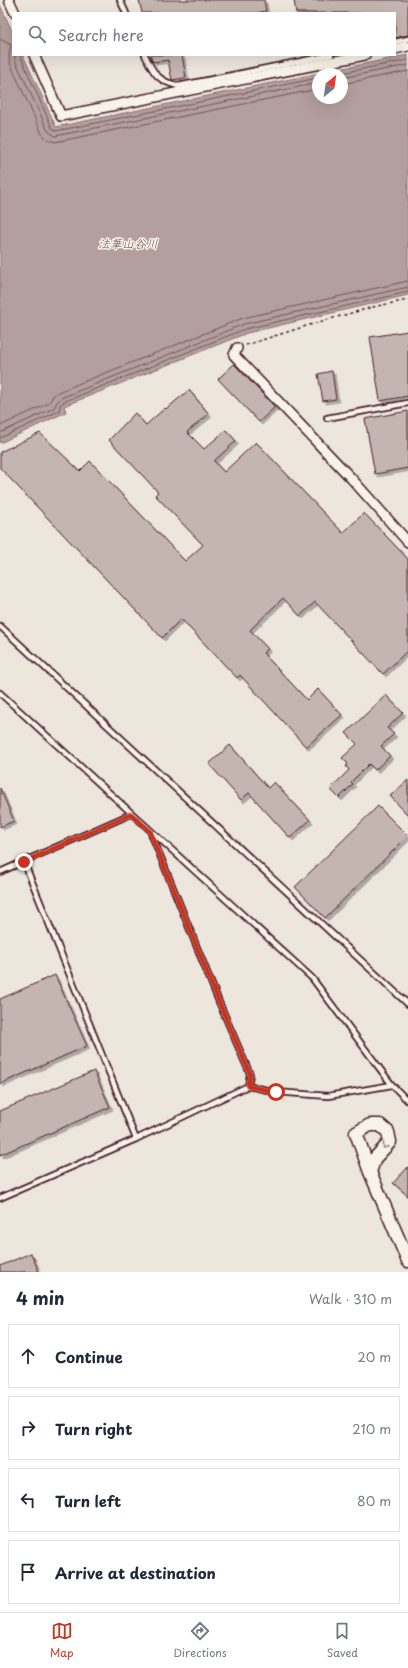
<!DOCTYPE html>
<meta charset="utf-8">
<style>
:root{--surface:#fff;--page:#f2f2f3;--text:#1f2937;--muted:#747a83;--line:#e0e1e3;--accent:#c8321e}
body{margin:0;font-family:"Playpen Sans","Klee One",sans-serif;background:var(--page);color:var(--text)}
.compass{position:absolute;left:312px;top:68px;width:36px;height:36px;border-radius:50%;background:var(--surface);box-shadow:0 4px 16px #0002;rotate:29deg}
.stop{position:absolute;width:12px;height:12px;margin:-9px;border:3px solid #c8321e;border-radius:50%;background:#fff}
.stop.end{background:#c8321e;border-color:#fff;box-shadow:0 1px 4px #0008}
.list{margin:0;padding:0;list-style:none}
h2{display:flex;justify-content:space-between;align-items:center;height:52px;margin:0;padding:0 16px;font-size:17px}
h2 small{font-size:13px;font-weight:400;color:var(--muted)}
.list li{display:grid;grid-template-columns:26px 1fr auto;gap:12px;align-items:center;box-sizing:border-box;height:64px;margin:0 8px 8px;padding:0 8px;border:1px solid var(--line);border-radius:0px}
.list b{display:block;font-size:15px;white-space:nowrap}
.list em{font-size:13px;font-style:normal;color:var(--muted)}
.icon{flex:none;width:22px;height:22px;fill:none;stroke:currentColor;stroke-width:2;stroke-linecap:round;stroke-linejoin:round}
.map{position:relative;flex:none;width:408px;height:1272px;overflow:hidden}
.search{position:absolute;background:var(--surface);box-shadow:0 4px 16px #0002;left:12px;right:12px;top:12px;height:44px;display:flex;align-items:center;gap:10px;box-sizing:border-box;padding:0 14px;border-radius:0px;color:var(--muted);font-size:15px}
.sheet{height:340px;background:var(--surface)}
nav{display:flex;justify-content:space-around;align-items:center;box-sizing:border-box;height:56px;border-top:1px solid var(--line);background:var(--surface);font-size:11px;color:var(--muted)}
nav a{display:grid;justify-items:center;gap:2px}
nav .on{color:var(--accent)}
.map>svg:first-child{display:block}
.water{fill:#b39f9d;stroke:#896c6f;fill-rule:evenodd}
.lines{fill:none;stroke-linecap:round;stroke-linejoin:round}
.shore{stroke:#745259;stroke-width:1}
.building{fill:#c4b5b0;stroke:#4a1f2b;filter:url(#shadow)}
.lane-casing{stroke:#4a1f2b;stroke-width:8}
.street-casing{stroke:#4a1f2b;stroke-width:12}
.secondary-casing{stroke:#4a1f2b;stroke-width:15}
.path{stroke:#4a1f2b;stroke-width:1.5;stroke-dasharray:3 3;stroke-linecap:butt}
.lane{stroke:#f7f3e8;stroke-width:4.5}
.street{stroke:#f7f3e8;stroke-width:9}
.secondary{stroke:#f7f3e8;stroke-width:12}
.oneway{stroke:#a0898a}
.route{stroke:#c8321e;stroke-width:5}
.labels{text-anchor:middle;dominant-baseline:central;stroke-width:3;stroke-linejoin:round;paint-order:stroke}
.water-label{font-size:12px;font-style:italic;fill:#6f4c53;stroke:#f7f3e8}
</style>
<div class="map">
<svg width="408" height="1272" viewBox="0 0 408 1272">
<defs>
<filter id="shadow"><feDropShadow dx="3" dy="3" stdDeviation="0" flood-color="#0004"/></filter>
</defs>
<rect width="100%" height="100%" fill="#ece6dd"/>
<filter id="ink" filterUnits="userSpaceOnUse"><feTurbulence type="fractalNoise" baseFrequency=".025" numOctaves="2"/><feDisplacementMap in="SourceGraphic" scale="8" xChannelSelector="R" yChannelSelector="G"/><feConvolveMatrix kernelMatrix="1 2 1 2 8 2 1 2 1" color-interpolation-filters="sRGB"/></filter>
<g filter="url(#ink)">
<path class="water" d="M 0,5 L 13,33 L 13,55 L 23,55 L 56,127 L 408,55 L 408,295 L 247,333 L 64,406 L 66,412 L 0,443 ZM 318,74 L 342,74 L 342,98 L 318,98 Z"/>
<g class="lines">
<g class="shore">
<polyline points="0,39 11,45 9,56 10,63 42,134 47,139 55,142 318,89"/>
<polyline points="15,55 15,60 48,131 55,136 318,83"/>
<polyline points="20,55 52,128 56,131 318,78"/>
<polyline points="337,74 408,60"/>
<polyline points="342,78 408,65"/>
<polyline points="342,84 408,71"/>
<polyline points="0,426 49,403 53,396 58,392 243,318 408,281"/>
<polyline points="0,433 54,408 57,402 61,398 244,324 408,287"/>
<polyline points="0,438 59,411 60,405 63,402 245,329 408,292"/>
</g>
</g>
<g class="building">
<polygon points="139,0 264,0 266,11 256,13 142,13"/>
<polygon points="294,0 408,0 408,35 395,38 395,13 296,13"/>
<polygon points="150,55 182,55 186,78 172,80 168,60 153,62"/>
<polygon points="408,331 408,396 380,401 370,337"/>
<polygon points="234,364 275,407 259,422 218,379"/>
<polygon points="332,371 336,399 323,401 318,374"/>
<polygon points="189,390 209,414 187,432 204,449 226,430 236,441 214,461 224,472 256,442 343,533 364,513 408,559 408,650 383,674 315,602 300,616 283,598 250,630 268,649 263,653 307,700 318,689 342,715 306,747 240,675 237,678 181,619 162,638 0,468 0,452 40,433 80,471 90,461 185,561 203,545 155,495 158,492 109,440 135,413 146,425 165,408 166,409"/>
<polygon points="408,411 408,468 375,474 365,419"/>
<polygon points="386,695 403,713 387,728 394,734 381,746 390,756 375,770 369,764 351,782 353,784 339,798 330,789 349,770 346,766 348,764 342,758 357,744 346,733"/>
<polygon points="230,745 268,788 274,782 310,820 290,838 249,793 241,800 209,764"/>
<polygon points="408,780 408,815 390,796"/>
<polygon points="0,788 14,821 0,827"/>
<polygon points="378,806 408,836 325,918 295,887"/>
<polygon points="55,975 87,1046 0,1084 0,999"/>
<polygon points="94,1071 110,1107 0,1155 0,1111"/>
<polygon points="408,1167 408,1196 393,1183"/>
<polygon points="31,1253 39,1272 0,1272 0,1266"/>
</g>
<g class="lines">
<defs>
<g id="lane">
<polyline points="120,0 126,13"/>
<polyline points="395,42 408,39"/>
<path d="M 145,55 C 153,73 158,81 178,86 L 331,55"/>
<polyline points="327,418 408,403"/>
<polyline points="0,626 408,1004"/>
<polyline points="0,693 312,978 392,1085 408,1101"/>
<polyline points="151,833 219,1002 250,1074 248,1086"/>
<polyline points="24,862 136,1139"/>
<polyline points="0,872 131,814"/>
<polyline points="0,1198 136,1139 248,1086 276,1092 328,1096 392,1085"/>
</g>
<g id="street">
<polyline points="9,0 15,13"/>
<polyline points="395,49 408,46"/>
<polyline points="34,55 61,116 365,55"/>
<polyline points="237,348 234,355 351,478 408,542"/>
</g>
<polyline id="secondary" points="370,1172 375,1158 390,1142 388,1132 380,1125 370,1125 356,1133 370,1172 408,1261"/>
</defs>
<use href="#lane" class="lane-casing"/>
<use href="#street" class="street-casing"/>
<use href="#secondary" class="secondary-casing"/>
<polyline class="path" points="246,345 319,322 377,306 408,300"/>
<use href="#lane" class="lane"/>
<use href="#street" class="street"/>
<use href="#secondary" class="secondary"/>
</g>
<defs><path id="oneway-chevron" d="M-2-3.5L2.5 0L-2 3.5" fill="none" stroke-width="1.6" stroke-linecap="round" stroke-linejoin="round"/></defs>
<use class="oneway" href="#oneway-chevron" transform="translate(385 1146) rotate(129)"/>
</g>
<g class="lines" filter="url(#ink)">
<polyline class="route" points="24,862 131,814 150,831 219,1002 250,1074 248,1086 276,1092"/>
</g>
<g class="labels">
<g class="water-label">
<text x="128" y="243">法華山谷川</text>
</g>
</g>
</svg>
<svg class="compass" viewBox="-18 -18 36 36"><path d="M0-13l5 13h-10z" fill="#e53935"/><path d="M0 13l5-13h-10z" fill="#747a83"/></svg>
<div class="stop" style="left:276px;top:1092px"></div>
<div class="stop end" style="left:24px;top:862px"></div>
<div class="search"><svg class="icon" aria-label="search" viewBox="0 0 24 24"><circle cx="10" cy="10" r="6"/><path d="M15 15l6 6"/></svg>Search here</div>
</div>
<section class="sheet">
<h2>4 min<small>Walk · 310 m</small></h2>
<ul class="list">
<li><svg class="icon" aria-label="ahead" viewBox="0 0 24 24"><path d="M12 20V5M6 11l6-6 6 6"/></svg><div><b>Continue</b></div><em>20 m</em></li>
<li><svg class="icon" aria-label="right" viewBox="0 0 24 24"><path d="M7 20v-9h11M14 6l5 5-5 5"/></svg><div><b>Turn right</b></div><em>210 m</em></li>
<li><svg class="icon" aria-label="left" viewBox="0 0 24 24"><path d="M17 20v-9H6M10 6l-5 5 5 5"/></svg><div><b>Turn left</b></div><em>80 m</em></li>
<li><svg class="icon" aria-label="arrive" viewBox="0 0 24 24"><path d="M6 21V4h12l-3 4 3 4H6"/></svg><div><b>Arrive at destination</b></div></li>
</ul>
</section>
<nav>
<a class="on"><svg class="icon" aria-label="map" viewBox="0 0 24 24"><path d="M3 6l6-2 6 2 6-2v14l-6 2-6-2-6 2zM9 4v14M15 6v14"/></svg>Map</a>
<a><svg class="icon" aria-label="directions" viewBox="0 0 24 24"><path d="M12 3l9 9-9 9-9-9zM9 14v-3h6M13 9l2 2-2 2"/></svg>Directions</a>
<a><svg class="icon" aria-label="saved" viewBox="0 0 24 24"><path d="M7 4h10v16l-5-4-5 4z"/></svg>Saved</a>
</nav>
